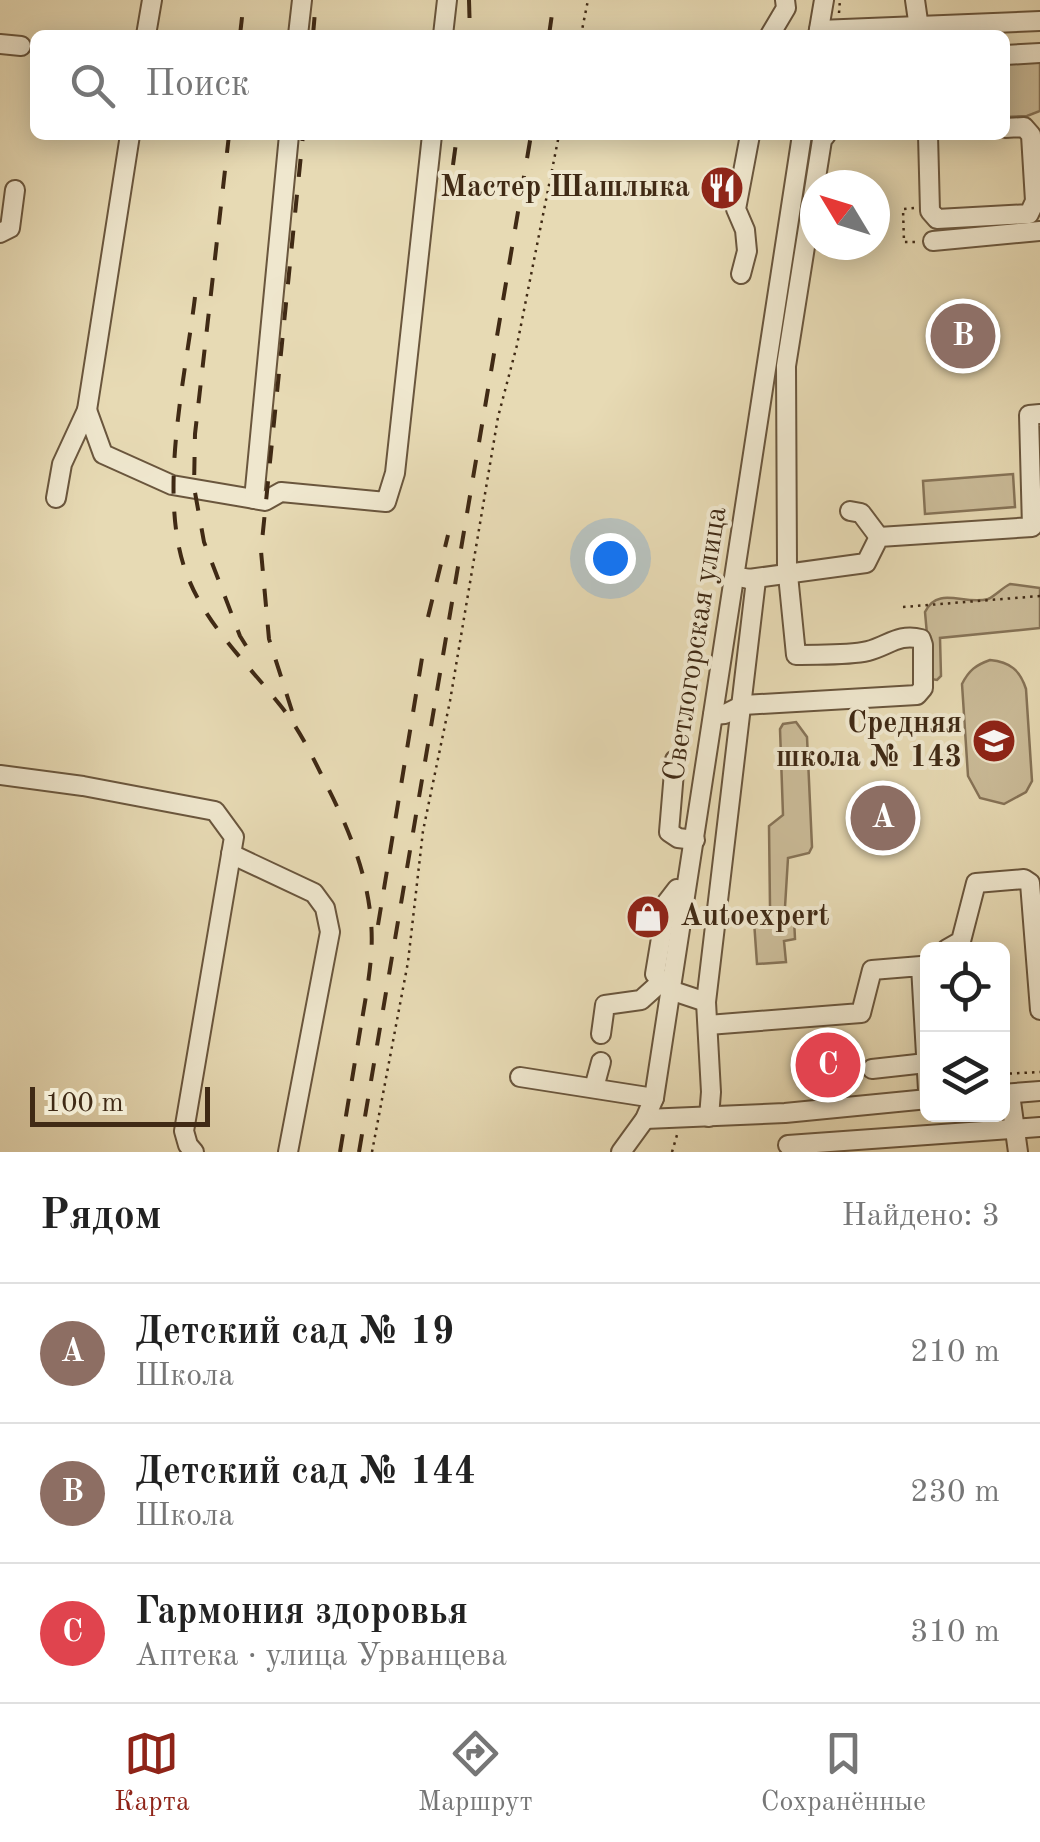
<!DOCTYPE html>
<html lang="ru">
<meta charset="utf-8">
<style>
:root{--surface:#fff;--page:#f2f2f2;--text:#222;--muted:#767676;--line:#e0e0e0;--accent:#8f2418}
body{margin:0;font-family:"Old Standard TT",serif;background:var(--page);color:var(--text)}
.controls{position:absolute;right:30px;bottom:30px;display:grid;overflow:hidden;border-radius:15px;box-shadow:0 5px 25px #0003}
.controls button{width:90px;height:90px;display:grid;place-items:center;padding:0;border:0;border-bottom:2px solid var(--line);background:var(--surface);color:var(--text);font:50px sans-serif}
.compass{position:absolute;left:800px;top:170px;width:90px;height:90px;border-radius:50%;background:var(--surface);box-shadow:0 5px 25px #0003;rotate:308deg}
.scale{position:absolute;left:30px;bottom:25px;width:180px;box-sizing:border-box;padding-left:10px;border:5px solid #402a15;border-top:0;font-size:28px;line-height:35px;white-space:nowrap;color:#402a15;-webkit-text-stroke:8px #efe7ce;paint-order:stroke}
.you{position:absolute;left:610px;top:558px;width:35px;height:35px;margin:-25px;border:8px solid #fff;border-radius:50%;background:#1a73e8;box-shadow:0 0 0 15px #1a73e833}
.badge{display:grid;place-items:center;width:65px;height:65px;border-radius:50%;background:var(--accent);color:#fff;font-size:32px;font-weight:700}
.pin{position:absolute;translate:-50% -50%;border:5px solid #fff;box-shadow:0 2px 10px #0006}
.list{margin:0;padding:0;list-style:none}
h2{display:flex;justify-content:space-between;align-items:center;height:130px;margin:0;padding:0 40px;font-size:42px}
h2 small{font-size:32px;font-weight:400;color:var(--muted)}
.list li{display:grid;grid-template-columns:65px 1fr auto;gap:30px;align-items:center;box-sizing:border-box;height:140px;padding:0 40px;border-top:2px solid var(--line)}
.list b{display:block;font-size:38px;white-space:nowrap}
.list p{margin:0;font-size:32px;white-space:nowrap;color:var(--muted)}
.list em{font-size:32px;font-style:normal;color:var(--muted)}
.icon{flex:none;width:55px;height:55px;fill:none;stroke:currentColor;stroke-width:2;stroke-linecap:round;stroke-linejoin:round}
.map{position:relative;flex:none;width:1040px;height:1152px;overflow:hidden}
.search{position:absolute;background:var(--surface);box-shadow:0 5px 25px #0003;left:30px;right:30px;top:30px;height:110px;display:flex;align-items:center;gap:25px;box-sizing:border-box;padding:0 35px;border-radius:15px;color:var(--muted);font-size:38px}
.sheet{height:550px;background:var(--surface)}
nav{display:flex;justify-content:space-around;align-items:center;box-sizing:border-box;height:140px;border-top:2px solid var(--line);background:var(--surface);font-size:28px;color:var(--muted)}
nav a{display:grid;justify-items:center;gap:5px}
nav .on{color:var(--accent)}
.map>svg:first-child{display:block}
.green{fill:#cbbc99;stroke:#867357;stroke-width:2.5}
.lines{fill:none;stroke-linecap:round;stroke-linejoin:round}
.minor-casing{stroke:#6a563d;stroke-width:22}
.path{stroke:#402a15;stroke-width:2.5;stroke-dasharray:2.5 5;stroke-linecap:butt}
.minor{stroke:#efe7ce;stroke-width:18}
.rail{stroke:#402a15;stroke-width:4;stroke-dasharray:18 18;stroke-linecap:butt}
.labels{text-anchor:middle;dominant-baseline:central;stroke-width:8;stroke-linejoin:round;paint-order:stroke}
.poi-label{font-size:30px;font-weight:bold;fill:#402a15;stroke:#efe7ce;text-anchor:end}
.street-label{font-size:30px;fill:#402a15;stroke:#efe7ce}
</style>
<div class="map">
<svg width="1040" height="1152" viewBox="0 0 1040 1152">
<rect width="100%" height="100%" fill="#e7dab4"/>
<filter id="stains"><feTurbulence type="fractalNoise" baseFrequency=".002" numOctaves="4"/><feColorMatrix values="0 0 0 0 .2 0 0 0 0 .09 0 0 0 0 .02 0 0 0 .5 -.17"/></filter>
<radialGradient id="worn" r=".72"><stop offset=".6" stop-color="#630" stop-opacity="0"/><stop offset="1" stop-color="#630" stop-opacity=".3"/></radialGradient>
<g class="green">
<polygon points="1040,61 1040,111 1027,116 1005,117 1005,63"/>
<polygon points="1013,474 1015,507 925,514 923,481"/>
<path d="M 1010,584 L 1040,588 L 1040,628 L 940,638 L 941,676 L 937,680 L 931,679 L 925,612 C 938,585 965,606 988,599 C 995,596 1002,588 1010,584 Z"/>
<path d="M 990,660 C 1010,662 1020,670 1026,689 L 1032,781 L 1026,792 L 1004,804 L 980,798 L 968,776 L 962,684 C 969,670 976,665 990,660 Z"/>
<polygon points="796,722 807,737 812,847 809,853 788,858 785,907 775,912 770,906 769,826 783,815 780,729 783,724"/>
<polygon points="794,918 795,939 784,941 786,962 757,964 754,921"/>
</g>
<g class="lines">
<defs>
<g id="minor">
<polyline points="915,0 919,28"/>
<polyline points="819,30 1040,21"/>
<polyline points="146,35 152,0"/>
<polyline points="298,35 302,0"/>
<polyline points="443,35 447,0"/>
<polyline points="770,35 786,8 785,0"/>
<polyline points="818,35 824,0"/>
<polyline points="0,44 21,46"/>
<polyline points="1005,55 1040,53"/>
<polyline points="928,135 930,211 937,219 1029,214 1035,201 1031,135 1024,127 1005,128"/>
<polyline points="0,233 10,228 15,190"/>
<polyline points="933,241 1040,231"/>
<polyline points="741,274 747,251 745,230 736,209 750,135"/>
<polyline points="87,410 130,135"/>
<polyline points="56,498 62,464 87,410 103,454 172,485 254,499 265,501 281,492 386,502 395,473 432,135"/>
<polyline points="254,499 289,135"/>
<polyline points="850,511 861,513 879,537"/>
<polyline points="749,579 866,563 879,537 1032,527 1029,415 1040,414"/>
<path d="M 713,715 L 725,714 L 743,705 L 917,695 L 923,688 L 923,645 L 921,639 C 899,633 888,646 868,651 C 846,656 819,654 796,655 L 787,565 L 786,366 L 822,140 L 826,135"/>
<polyline points="675,760 669,832 678,838 695,840"/>
<polyline points="0,775 83,786 215,811 234,837 184,1131 188,1145 194,1152"/>
<polyline points="231,854 314,893 325,908 330,932 288,1152"/>
<polyline points="685,891 677,889 667,902 655,974 670,990 706,1002"/>
<polyline points="947,949 961,941 976,883 1024,879 1030,883 1040,1010"/>
<polyline points="708,1025 861,1013 872,970 921,966 928,1090"/>
<polyline points="601,1034 605,1005 641,1000 661,982"/>
<polyline points="872,1069 926,1063"/>
<polyline points="520,1077 654,1098"/>
<polyline points="594,1088 601,1062"/>
<polyline points="1002,1094 1040,1091"/>
<polyline points="1010,1094 1018,1152"/>
<polyline points="709,1117 711,1092 706,1002 756,580 744,578"/>
<polyline points="645,1119 785,1113 928,1099"/>
<polyline points="788,1145 1040,1127"/>
<polyline points="621,1152 645,1119 654,1098 802,135"/>
</g>
</defs>
<use href="#minor" class="minor-casing"/>
<g class="path">
<polyline points="839,13 840,0"/>
<polyline points="581,35 588,0"/>
<polyline points="914,208 903,209 904,242 917,242"/>
<polyline points="903,607 1040,596"/>
<polyline points="1002,1074 1040,1072"/>
<polyline points="372,1152 408,962 423,831 450,701 498,417 517,345 559,135"/>
<polyline points="672,1152 677,1135"/>
</g>
<use href="#minor" class="minor"/>
<g class="rail">
<polyline points="469,0 470,35"/>
<polyline points="240,35 244,0"/>
<polyline points="313,35 316,0"/>
<polyline points="549,35 554,0"/>
<polyline points="229,135 195,434 194,487 204,542 240,636 253,657"/>
<polyline points="453,165 457,135"/>
<path d="M 195,297 C 185,380 157,497 187,575 C 206,625 247,663 280,705 C 301,731 314,760 329,790 C 355,842 376,897 371,957 C 369,982 364,1007 360,1032"/>
<polyline points="428,617 448,535"/>
<polyline points="292,711 269,639 261,551 303,135"/>
<polyline points="378,925 424,646"/>
<polyline points="340,1152 362,1019"/>
<polyline points="359,1152 531,135"/>
</g>
</g>
<defs>
<symbol id="restaurant-disc" viewBox="-11 -11 22 22"><circle r="9.5" fill="#8f2418" stroke="#efe7ce"/><path d="M-5-6h1v4h1v-4h1v4h1v-4h1v5L-1.5 .5V6h-2V.5L-5-1ZM5-6V6H3V1.5H1.5Q1.5-4 5-6Z" fill="#fff"/></symbol>
<symbol id="school-disc" viewBox="-11 -11 22 22"><circle r="9.5" fill="#8f2418" stroke="#efe7ce"/><path d="M0-5L7-2L0 1L-7-2ZM-4 1L0 2.5L4 1V4Q0 6-4 4Z" fill="#fff"/></symbol>
<symbol id="shop-disc" viewBox="-11 -11 22 22"><circle r="9.5" fill="#8f2418" stroke="#efe7ce"/><path d="M-5-2.5h2.3a2.7 3.5 0 0 1 5.4 0H5L5.5 6h-11ZM-1.5-2.5h3a1.5 2.3 0 0 0-3 0Z" fill="#fff"/></symbol>
</defs>
<g fill-rule="evenodd">
<use href="#restaurant-disc" x="697" y="163" width="50" height="50"/>
<use href="#school-disc" x="969" y="716" width="50" height="50"/>
<use href="#shop-disc" x="623" y="892" width="50" height="50"/>
</g>
<g class="labels">
<g class="poi-label">
<text x="690" y="188">Мастер Шашлыка</text>
<text x="962" y="724">Средняя<tspan x="962" dy="34">школа № 143</tspan></text>
<text x="680" y="917" text-anchor="start">Autoexpert</text>
</g>
<g class="street-label">
<text transform="translate(696 644) rotate(-81)">Светлогорская улица</text>
</g>
</g>
<rect width="100%" height="100%" filter="url(#stains)"/>
<rect width="100%" height="100%" fill="url(#worn)"/>
</svg>
<div class="controls">
<button><svg class="icon" aria-label="locate" viewBox="0 0 24 24"><circle cx="12" cy="12" r="6"/><path d="M12 2v4M12 18v4M2 12h4M18 12h4"/></svg></button>
<button><svg class="icon" aria-label="layers" viewBox="0 0 24 24"><path d="M12 4l9 5-9 5-9-5zM3 14l9 5 9-5"/></svg></button>
</div>
<svg class="compass" viewBox="-18 -18 36 36"><path d="M0-13l5 13h-10z" fill="#e53935"/><path d="M0 13l5-13h-10z" fill="#767676"/></svg>
<div class="scale">100 m</div>
<div class="you"></div>
<div class="pin badge" style="left:883px;top:818px;background:#8d6e63">A</div>
<div class="pin badge" style="left:963px;top:336px;background:#8d6e63">B</div>
<div class="pin badge" style="left:828px;top:1065px;background:#e0444e">C</div>
<div class="search"><svg class="icon" aria-label="search" viewBox="0 0 24 24"><circle cx="10" cy="10" r="6"/><path d="M15 15l6 6"/></svg>Поиск</div>
</div>
<section class="sheet">
<h2>Рядом<small>Найдено: 3</small></h2>
<ul class="list">
<li><span class="badge" style="background:#8d6e63">A</span><div><b>Детский сад № 19</b><p>Школа</p></div><em>210 m</em></li>
<li><span class="badge" style="background:#8d6e63">B</span><div><b>Детский сад № 144</b><p>Школа</p></div><em>230 m</em></li>
<li><span class="badge" style="background:#e0444e">C</span><div><b>Гармония здоровья</b><p>Аптека · улица Урванцева</p></div><em>310 m</em></li>
</ul>
</section>
<nav>
<a class="on"><svg class="icon" aria-label="map" viewBox="0 0 24 24"><path d="M3 6l6-2 6 2 6-2v14l-6 2-6-2-6 2zM9 4v14M15 6v14"/></svg>Карта</a>
<a><svg class="icon" aria-label="directions" viewBox="0 0 24 24"><path d="M12 3l9 9-9 9-9-9zM9 14v-3h6M13 9l2 2-2 2"/></svg>Маршрут</a>
<a><svg class="icon" aria-label="saved" viewBox="0 0 24 24"><path d="M7 4h10v16l-5-4-5 4z"/></svg>Сохранённые</a>
</nav>
